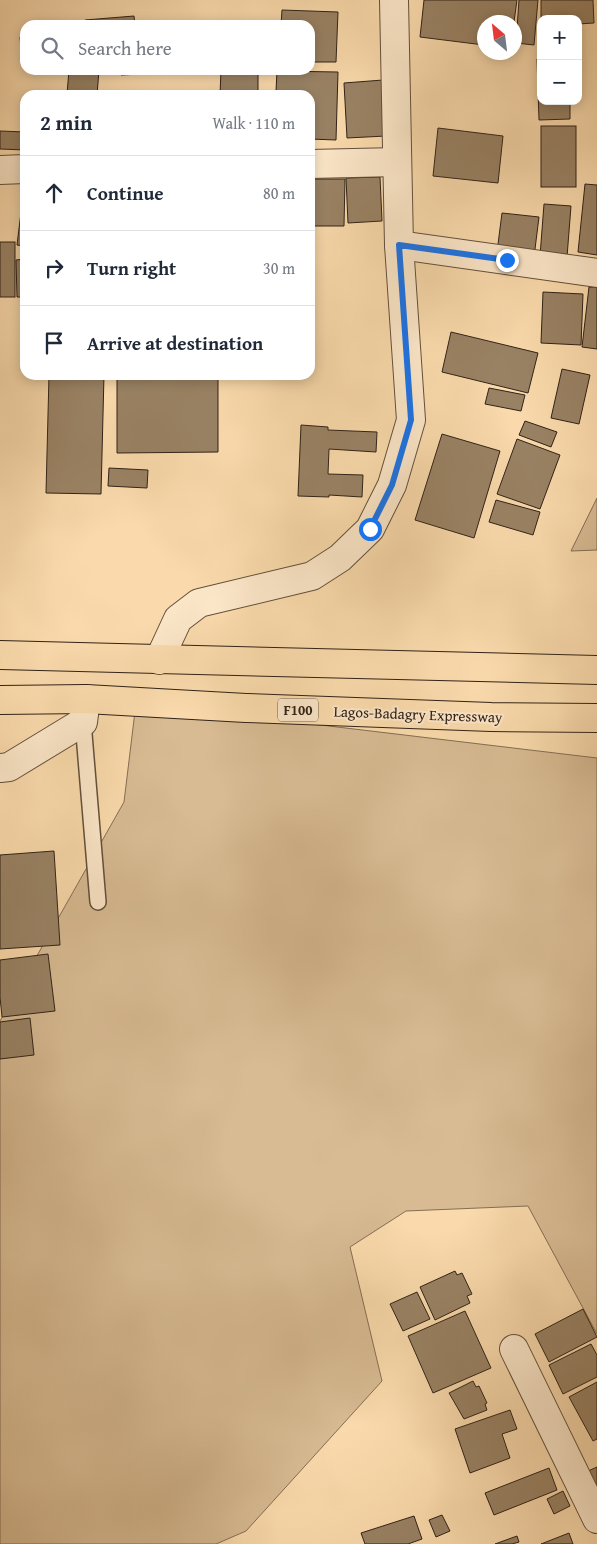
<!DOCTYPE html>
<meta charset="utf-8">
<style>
:root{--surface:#fff;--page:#f2f2f3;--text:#1f2937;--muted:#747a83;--line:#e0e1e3}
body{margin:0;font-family:"Gentium Book Plus",serif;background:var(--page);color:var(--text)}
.controls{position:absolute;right:15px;top:15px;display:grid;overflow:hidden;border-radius:10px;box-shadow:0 2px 12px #0003}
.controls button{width:45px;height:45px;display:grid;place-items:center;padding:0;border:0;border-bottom:1px solid var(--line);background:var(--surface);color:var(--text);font:25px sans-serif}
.compass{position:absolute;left:477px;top:15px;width:45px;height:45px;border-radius:50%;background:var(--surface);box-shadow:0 2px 12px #0003;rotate:332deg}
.stop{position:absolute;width:15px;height:15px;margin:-11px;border:4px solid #1a73e8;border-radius:50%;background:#fff}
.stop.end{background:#1a73e8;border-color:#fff;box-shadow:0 1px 5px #0008}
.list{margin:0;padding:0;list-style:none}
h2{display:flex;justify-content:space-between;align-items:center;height:65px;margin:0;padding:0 20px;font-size:21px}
h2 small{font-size:16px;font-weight:400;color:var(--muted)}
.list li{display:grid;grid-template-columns:32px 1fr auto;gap:15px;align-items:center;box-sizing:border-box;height:75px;padding:0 20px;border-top:1px solid var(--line)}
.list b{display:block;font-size:19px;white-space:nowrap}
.list em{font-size:16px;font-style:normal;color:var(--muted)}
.icon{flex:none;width:28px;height:28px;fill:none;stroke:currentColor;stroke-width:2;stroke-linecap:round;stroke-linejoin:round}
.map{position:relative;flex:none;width:597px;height:1544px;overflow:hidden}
.search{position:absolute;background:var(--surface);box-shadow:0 2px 12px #0003;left:20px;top:20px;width:295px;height:55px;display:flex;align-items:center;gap:12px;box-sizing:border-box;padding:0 18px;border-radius:15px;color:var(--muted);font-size:19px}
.panel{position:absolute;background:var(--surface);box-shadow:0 2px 12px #0003;left:20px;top:90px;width:295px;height:290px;border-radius:15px}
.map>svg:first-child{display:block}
.green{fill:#d8bb93;stroke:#846e55}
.building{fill:#998264;stroke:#302217}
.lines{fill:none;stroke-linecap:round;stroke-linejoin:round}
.lane-casing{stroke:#62503c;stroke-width:18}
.street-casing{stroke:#62503c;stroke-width:30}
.highway-casing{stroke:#302217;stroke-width:30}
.lane{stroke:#fce7c9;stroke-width:15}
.street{stroke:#fce7c9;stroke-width:28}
.highway{stroke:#fadaac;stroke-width:28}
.route{stroke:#1a73e8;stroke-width:6}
.labels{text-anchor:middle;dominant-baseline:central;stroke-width:4;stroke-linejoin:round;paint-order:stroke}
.shield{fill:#fce7c9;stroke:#6d5d4c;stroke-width:1}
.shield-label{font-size:14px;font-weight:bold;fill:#302217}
.street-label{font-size:15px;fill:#302217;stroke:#fce7c9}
</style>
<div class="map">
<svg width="597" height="1544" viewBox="0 0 597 1544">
<rect width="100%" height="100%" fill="#fadaac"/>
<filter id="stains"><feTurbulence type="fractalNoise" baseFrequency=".004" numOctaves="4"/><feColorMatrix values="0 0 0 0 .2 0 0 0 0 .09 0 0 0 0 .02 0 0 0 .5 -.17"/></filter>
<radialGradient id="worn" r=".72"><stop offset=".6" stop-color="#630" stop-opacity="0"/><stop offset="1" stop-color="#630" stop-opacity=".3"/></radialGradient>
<g class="green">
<polygon points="597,498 597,550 571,551"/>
<polygon points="136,703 597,758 597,1334 528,1206 406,1211 350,1247 382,1381 246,1531 216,1544 0,1544 0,1021 124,802"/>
</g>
<g class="building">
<polygon points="424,0 517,0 514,22 484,22 484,45 420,37"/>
<polygon points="519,0 538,0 534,45 516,43"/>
<polygon points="541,0 593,0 594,23 578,24 578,19 541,19"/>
<polygon points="282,10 338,12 336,62 310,62 310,25 281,25"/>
<polygon points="134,16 135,25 86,25 85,20"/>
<polygon points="25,36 25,59 22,60 20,37"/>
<polygon points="541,58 541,101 570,101 570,119 539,120 537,59"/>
<polygon points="69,70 99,70 97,95 67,94"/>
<polygon points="121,70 141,70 141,74 121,75"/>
<polygon points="221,70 258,70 258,95 220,95"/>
<polygon points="277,71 338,72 336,140 310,139 310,95 284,95 284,91 276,91"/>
<polygon points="383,80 386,136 347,138 344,83"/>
<rect x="541" y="126" width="35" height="61"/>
<polygon points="438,128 503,136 498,183 433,176"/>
<polygon points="0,131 25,132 25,150 0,149"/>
<polygon points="380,177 382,221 348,223 346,178"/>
<polygon points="312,179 345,179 344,226 312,226"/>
<polygon points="585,184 597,185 597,255 578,252"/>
<polygon points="23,196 25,196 25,246 17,245"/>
<polygon points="544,204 571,206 567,257 540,256"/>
<polygon points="502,213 539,217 534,257 497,252"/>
<rect x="0" y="242" width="15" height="55"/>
<polygon points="25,259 25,297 17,297 16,260"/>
<polygon points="589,287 597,287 597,349 582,347"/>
<polygon points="543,292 583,294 581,345 541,343"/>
<polygon points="451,332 538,353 528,393 442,372"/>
<polygon points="562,369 590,375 579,424 551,418"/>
<polygon points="49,375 104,375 101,494 46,493"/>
<polygon points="117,375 218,375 218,452 117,453"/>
<polygon points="489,388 525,395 521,411 485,404"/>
<polygon points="525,421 557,432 551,447 519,435"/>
<polygon points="301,425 328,427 328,430 377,432 376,452 329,449 328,474 363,475 362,497 329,495 329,497 298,496"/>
<polygon points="442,434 500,451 474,538 415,520"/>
<polygon points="517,439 560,455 540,509 497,494"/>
<polygon points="109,468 148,470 147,488 108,486"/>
<polygon points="496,500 540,512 533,535 489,522"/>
<polygon points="54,851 60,945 0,949 0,855"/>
<polygon points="48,954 55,1011 2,1017 0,997 0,960"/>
<polygon points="30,1018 34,1055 0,1059 0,1022"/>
<polygon points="455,1271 457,1275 462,1273 472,1294 467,1296 470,1303 435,1320 420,1287"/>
<polygon points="417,1292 430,1319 403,1331 390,1304"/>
<polygon points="583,1309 597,1337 549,1362 535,1334"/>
<polygon points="465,1311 491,1368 433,1393 408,1336"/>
<polygon points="591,1344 597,1355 597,1377 563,1394 549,1365"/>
<polygon points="473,1381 476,1387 479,1386 487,1403 485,1404 487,1410 464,1419 449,1393"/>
<polygon points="597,1382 597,1439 593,1441 569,1397"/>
<polygon points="510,1410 517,1429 502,1434 510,1458 470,1473 455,1429"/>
<polygon points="597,1467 597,1494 586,1472"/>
<polygon points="549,1468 557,1490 494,1515 485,1493"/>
<polygon points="563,1491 570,1506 554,1514 547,1499"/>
<polygon points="442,1515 450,1531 436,1537 429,1520"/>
<polygon points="414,1516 422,1539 408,1544 365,1544 361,1533"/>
<polygon points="569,1533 573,1544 541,1544"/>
<polygon points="517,1536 519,1542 512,1544 495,1544"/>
</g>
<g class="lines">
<defs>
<polyline id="lane" points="83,722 98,902"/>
<g id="street">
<polyline points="310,164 397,162"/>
<polyline points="0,170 25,169"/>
<polyline points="399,245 597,273"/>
<polyline points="159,660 178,619 199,603 312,576 340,558 370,529 392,485 411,420 399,245 394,0"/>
<polyline points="0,768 9,767 83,722 86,699"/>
<polyline points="514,1349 597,1519"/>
</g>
<g id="highway">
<polyline points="0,655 597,670"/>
<polyline points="0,700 86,699 246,708 491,717 597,718"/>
</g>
</defs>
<use href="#lane" class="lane-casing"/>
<use href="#street" class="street-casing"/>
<use href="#highway" class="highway-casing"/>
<use href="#lane" class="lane"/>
<use href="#street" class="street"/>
<use href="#highway" class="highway"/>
</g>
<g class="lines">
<polyline class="route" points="370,529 392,485 411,420 399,245 507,260"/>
</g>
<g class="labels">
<rect class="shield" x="278" y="698.5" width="40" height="23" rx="4"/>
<g class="shield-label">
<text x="298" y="710">F100</text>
</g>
<g class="street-label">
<text transform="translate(418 714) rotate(2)">Lagos-Badagry Expressway</text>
</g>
</g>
<rect width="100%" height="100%" filter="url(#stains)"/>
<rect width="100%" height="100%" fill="url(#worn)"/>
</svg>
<div class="controls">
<button>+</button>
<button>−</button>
</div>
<svg class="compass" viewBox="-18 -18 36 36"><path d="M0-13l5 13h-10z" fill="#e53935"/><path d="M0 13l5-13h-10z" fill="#747a83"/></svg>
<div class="stop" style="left:370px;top:529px"></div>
<div class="stop end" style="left:507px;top:260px"></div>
<div class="search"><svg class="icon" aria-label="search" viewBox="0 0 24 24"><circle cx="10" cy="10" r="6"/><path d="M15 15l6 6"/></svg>Search here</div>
<section class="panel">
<h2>2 min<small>Walk · 110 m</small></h2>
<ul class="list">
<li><svg class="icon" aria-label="ahead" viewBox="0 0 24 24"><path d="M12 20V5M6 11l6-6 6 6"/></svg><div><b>Continue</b></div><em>80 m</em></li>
<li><svg class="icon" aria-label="right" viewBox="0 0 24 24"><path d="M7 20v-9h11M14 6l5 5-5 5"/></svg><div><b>Turn right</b></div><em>30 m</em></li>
<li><svg class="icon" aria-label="arrive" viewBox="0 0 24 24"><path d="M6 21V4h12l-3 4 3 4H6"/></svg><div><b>Arrive at destination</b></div></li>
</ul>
</section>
</div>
